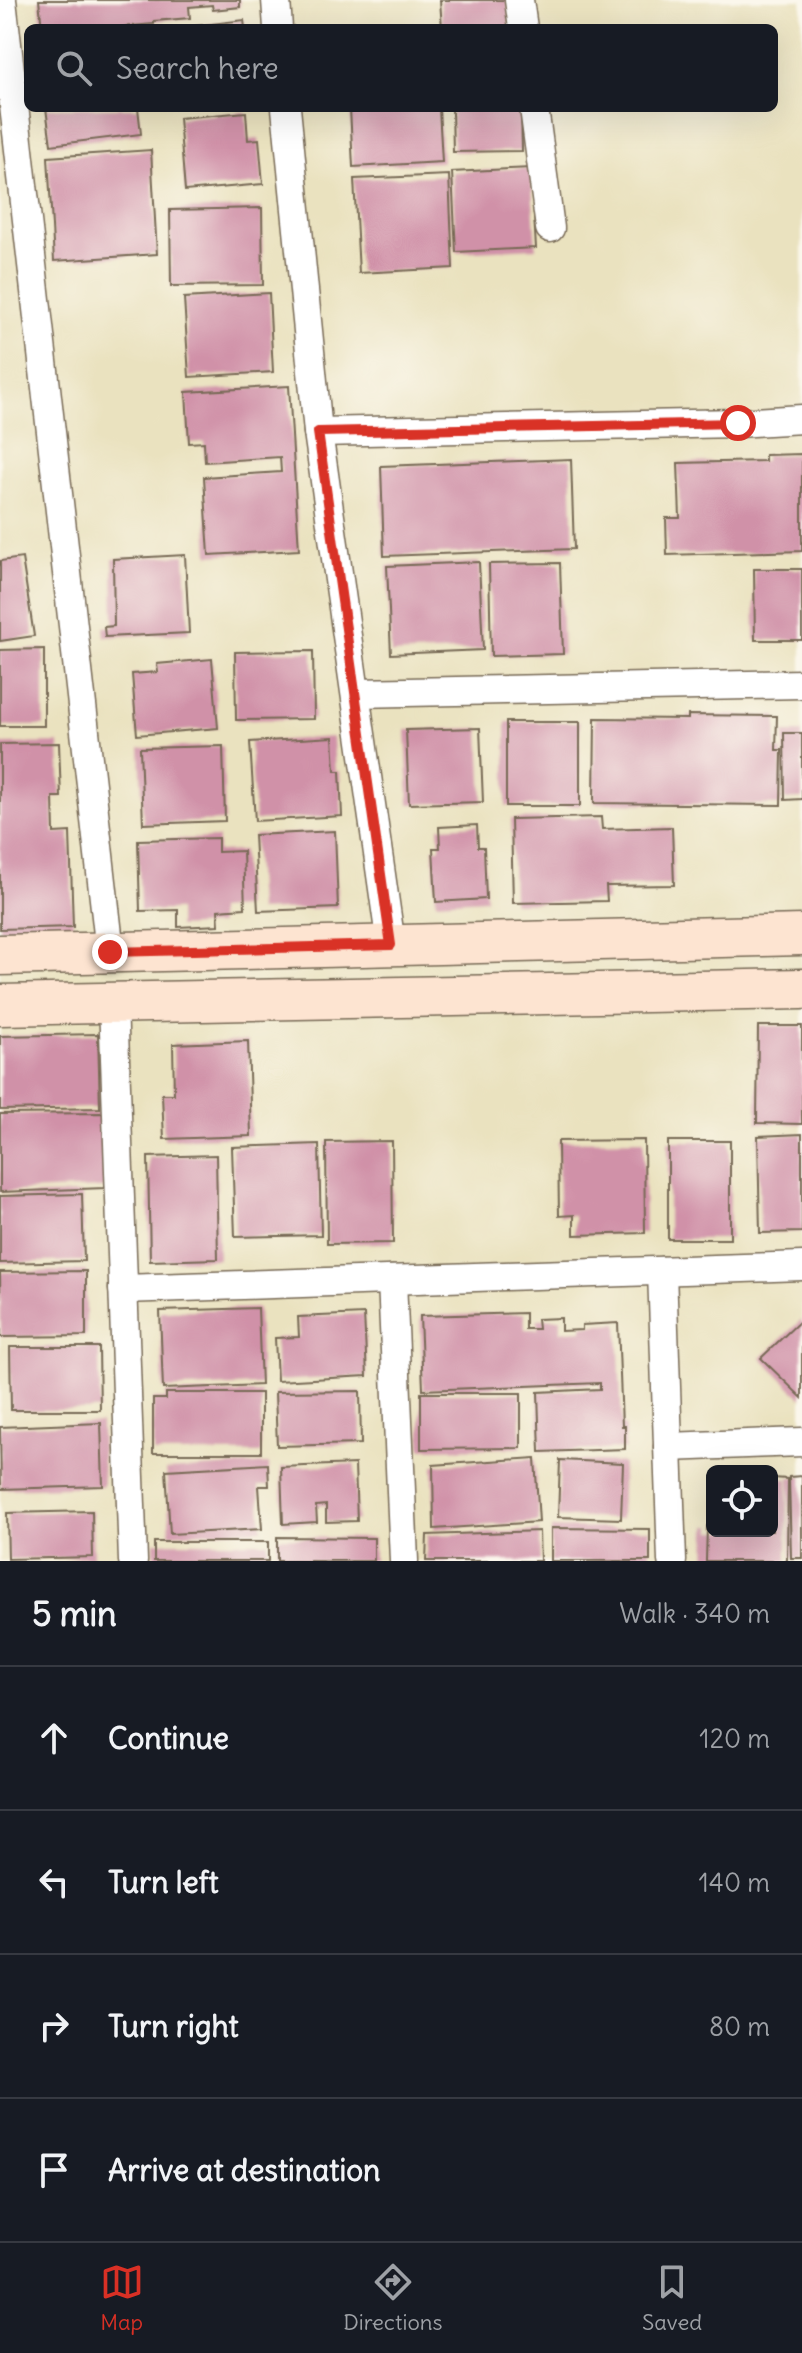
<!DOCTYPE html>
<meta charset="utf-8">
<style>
:root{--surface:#171b24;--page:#242831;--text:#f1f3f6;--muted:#9ea1a6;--line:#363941;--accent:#d93025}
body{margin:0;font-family:Delius,sans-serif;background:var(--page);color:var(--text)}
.controls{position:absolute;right:24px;bottom:24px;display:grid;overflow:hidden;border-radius:12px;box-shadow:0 8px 32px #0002}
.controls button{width:72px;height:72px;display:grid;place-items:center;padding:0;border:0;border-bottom:2px solid var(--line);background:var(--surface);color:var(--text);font:40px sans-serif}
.stop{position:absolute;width:24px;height:24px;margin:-18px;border:6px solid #d93025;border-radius:50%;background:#fff}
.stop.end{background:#d93025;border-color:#fff;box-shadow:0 2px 8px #0008}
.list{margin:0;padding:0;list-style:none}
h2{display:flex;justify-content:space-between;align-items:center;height:104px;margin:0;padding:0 32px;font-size:34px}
h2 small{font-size:26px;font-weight:400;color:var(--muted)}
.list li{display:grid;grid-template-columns:52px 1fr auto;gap:24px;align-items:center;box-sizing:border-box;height:144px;padding:0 32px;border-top:2px solid var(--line)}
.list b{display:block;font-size:30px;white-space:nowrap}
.list em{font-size:26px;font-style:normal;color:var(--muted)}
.icon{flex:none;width:44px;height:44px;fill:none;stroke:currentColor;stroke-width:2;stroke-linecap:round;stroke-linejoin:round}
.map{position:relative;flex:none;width:802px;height:1561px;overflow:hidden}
.search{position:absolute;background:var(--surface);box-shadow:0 8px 32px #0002;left:24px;right:24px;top:24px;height:88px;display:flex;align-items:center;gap:20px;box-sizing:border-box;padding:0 28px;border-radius:12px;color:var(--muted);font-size:30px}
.sheet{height:680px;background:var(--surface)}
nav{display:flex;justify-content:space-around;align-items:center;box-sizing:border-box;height:112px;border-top:2px solid var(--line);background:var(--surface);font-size:22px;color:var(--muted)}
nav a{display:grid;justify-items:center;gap:4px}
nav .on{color:var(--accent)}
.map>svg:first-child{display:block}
.building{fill:#d091a8}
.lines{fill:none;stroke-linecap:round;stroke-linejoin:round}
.street-casing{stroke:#786a56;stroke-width:31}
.secondary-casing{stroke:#786a56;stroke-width:43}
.street{stroke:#fff;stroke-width:28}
.secondary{stroke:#fde4d1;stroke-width:40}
.route{stroke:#d93025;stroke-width:10}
</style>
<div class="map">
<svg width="802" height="1561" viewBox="0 0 802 1561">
<rect width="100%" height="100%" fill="#fbf7ec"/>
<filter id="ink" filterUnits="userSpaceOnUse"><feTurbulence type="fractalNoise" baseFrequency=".0125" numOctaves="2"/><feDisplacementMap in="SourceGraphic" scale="16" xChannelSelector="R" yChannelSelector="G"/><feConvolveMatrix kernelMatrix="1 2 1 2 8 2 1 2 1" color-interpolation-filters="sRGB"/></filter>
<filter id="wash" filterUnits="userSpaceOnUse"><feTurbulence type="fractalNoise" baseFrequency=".006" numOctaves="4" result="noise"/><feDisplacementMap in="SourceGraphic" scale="32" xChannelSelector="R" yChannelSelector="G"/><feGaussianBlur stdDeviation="1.8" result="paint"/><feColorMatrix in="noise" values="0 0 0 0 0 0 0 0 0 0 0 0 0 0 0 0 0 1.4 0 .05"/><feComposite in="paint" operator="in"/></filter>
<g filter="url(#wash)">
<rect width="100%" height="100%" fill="#eae2bf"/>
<g id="blocks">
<g class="building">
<polygon points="39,0 240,0 240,7 213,10 212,5 189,7 190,18 154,21 154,24 109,28 42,28"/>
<polygon points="440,0 508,0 510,28 442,28"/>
<polygon points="244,20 245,28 195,28 195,26"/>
<polygon points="46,108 138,108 141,134 51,145"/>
<polygon points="350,108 439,108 442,162 353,167"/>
<polygon points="452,108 521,108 522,151 453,152"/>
<polygon points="246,112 248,140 259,139 263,184 185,191 179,118"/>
<polygon points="151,150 157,254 54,261 48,157"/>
<polygon points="531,168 536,248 456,252 452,172"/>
<polygon points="449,175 453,268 359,273 354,179"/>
<polygon points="262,208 263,285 171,286 170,210"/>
<polygon points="269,293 273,372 189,377 184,298"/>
<polygon points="289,386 299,550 209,555 204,477 281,472 280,457 205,462 204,442 189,443 186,392"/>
<polygon points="802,454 802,551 667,555 666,518 680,518 678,463 765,461 765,455"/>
<polygon points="571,459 574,549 384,556 381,466"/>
<polygon points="185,555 189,633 105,637 104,627 114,626 113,559"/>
<polygon points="22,558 34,636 0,641 0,561"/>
<polygon points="479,562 483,650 391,654 387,566"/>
<polygon points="560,563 563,654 491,656 489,564"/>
<polygon points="754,569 802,569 802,640 755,640"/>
<polygon points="44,649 44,726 0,726 0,650"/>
<polygon points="313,651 314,719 236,720 235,652"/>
<polygon points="212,659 218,728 137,735 132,674 158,672 157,664"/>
<polygon points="688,715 777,716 776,750 782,750 781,805 594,803 595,718 688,719"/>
<rect x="506" y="722" width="74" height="84"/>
<polygon points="480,728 483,802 409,804 406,730"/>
<polygon points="784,733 802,733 802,799 785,800"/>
<polygon points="333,737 335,771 340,771 342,816 255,821 250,742"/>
<polygon points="59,743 61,797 53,797 54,833 70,832 73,927 0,929 0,744"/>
<polygon points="223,746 225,821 143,824 140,748"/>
<polygon points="601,817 602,829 672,827 674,885 606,886 607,901 513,903 511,819"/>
<polygon points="477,825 478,847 484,847 486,899 436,902 433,848 440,848 439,827"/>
<polygon points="335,831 338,908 258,911 254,835"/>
<polygon points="218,838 218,852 243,851 245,908 218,910 219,925 178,927 178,910 140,911 138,840"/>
<polygon points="758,1026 802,1026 802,1124 757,1123"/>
<polygon points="98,1034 100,1108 0,1110 0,1036"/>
<polygon points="248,1041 251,1136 164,1139 162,1094 174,1094 173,1044"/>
<polygon points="105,1113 105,1188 0,1192 0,1114"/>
<polygon points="802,1134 802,1232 760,1233 758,1136"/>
<polygon points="644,1140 645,1233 574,1235 574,1215 559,1216 558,1141"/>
<polygon points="392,1141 393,1243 327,1244 326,1142"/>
<rect x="668" y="1141" width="62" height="98"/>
<polygon points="319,1144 321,1235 235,1237 232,1147"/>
<polygon points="216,1155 218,1259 150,1261 148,1157"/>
<polygon points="82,1194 84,1261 0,1263 0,1196"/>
<polygon points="86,1271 86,1336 1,1337 0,1272"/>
<polygon points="258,1308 261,1385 163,1389 160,1311"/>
<polygon points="525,1313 525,1329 538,1329 537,1319 561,1318 561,1331 582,1330 582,1325 618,1323 622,1426 625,1426 625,1449 540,1452 538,1392 600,1389 600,1383 423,1390 420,1316"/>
<polygon points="364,1314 367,1376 277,1381 275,1338 299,1337 298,1317"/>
<polygon points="802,1319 802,1398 761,1358"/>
<polygon points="10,1347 99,1347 100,1410 11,1410"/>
<polygon points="360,1391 361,1444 277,1446 275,1392"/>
<polygon points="166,1393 261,1393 261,1453 153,1453 153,1399 166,1399"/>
<polygon points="421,1393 521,1393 521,1448 421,1449"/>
<polygon points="101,1423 103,1486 1,1489 0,1427"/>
<polygon points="535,1458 539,1522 434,1529 433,1465"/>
<polygon points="560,1460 623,1463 621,1519 558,1517"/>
<polygon points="268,1464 269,1486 259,1486 262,1529 170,1534 166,1470"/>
<polygon points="355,1464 357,1521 326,1522 326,1505 316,1506 317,1522 283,1524 281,1467"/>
<polygon points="802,1476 802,1558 791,1558 789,1477"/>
<polygon points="772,1478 788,1479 787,1561 706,1561 707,1526 712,1526 712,1531 772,1531"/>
<polygon points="92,1511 93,1557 8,1559 7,1513"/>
<polygon points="551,1528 650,1529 650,1561 551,1561"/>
<polygon points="539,1531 540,1561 426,1561 427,1535"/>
<polygon points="277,1537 374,1538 374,1561 277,1561"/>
<rect x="154" y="1542" width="114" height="19"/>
</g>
</g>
</g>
<g filter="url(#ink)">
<use href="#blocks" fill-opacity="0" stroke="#786a56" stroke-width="2"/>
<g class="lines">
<defs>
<g id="street">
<polyline points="2,0 110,952"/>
<polyline points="276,0 278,28"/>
<polyline points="519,0 523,28"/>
<polyline points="286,108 318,432 391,945"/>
<polyline points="534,108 550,228"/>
<polyline points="318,432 738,423 802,419"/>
<polyline points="356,693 802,684"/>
<polyline points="113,1003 133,1561"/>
<polyline points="662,1271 672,1561"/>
<polyline points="392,1280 404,1561"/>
<polyline points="123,1289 802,1266"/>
<polyline points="668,1447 802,1442"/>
</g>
<g id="secondary">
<polyline points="0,955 802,935"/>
<polyline points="0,1005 802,989"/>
</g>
</defs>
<use href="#street" class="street-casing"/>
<use href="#secondary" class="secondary-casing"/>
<use href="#street" class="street"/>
<use href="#secondary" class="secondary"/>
</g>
</g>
<g class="lines" filter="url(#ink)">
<polyline class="route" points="110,952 391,945 318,432 738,423"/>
</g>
</svg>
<div class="controls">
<button><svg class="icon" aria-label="locate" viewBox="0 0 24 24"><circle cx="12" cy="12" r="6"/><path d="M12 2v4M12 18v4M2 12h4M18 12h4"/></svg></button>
</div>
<div class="stop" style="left:738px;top:423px"></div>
<div class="stop end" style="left:110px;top:952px"></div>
<div class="search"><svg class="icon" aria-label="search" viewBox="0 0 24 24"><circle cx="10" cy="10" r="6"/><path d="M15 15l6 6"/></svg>Search here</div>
</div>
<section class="sheet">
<h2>5 min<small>Walk · 340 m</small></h2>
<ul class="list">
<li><svg class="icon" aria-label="ahead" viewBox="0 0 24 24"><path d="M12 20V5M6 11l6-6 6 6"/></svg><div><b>Continue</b></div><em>120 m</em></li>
<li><svg class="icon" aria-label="left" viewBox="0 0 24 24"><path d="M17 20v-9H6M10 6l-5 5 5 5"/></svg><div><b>Turn left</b></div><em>140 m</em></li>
<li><svg class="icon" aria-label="right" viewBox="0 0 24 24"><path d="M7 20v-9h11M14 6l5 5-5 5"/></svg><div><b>Turn right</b></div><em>80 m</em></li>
<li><svg class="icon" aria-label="arrive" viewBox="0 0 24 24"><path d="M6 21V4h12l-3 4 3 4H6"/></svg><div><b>Arrive at destination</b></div></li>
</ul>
</section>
<nav>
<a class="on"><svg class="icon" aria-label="map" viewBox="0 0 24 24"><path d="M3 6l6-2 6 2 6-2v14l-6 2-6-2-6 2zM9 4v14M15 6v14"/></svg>Map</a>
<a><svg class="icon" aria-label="directions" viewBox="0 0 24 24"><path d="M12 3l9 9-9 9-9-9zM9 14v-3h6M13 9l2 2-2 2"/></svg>Directions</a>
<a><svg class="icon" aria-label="saved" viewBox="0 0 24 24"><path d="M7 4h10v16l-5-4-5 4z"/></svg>Saved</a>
</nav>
